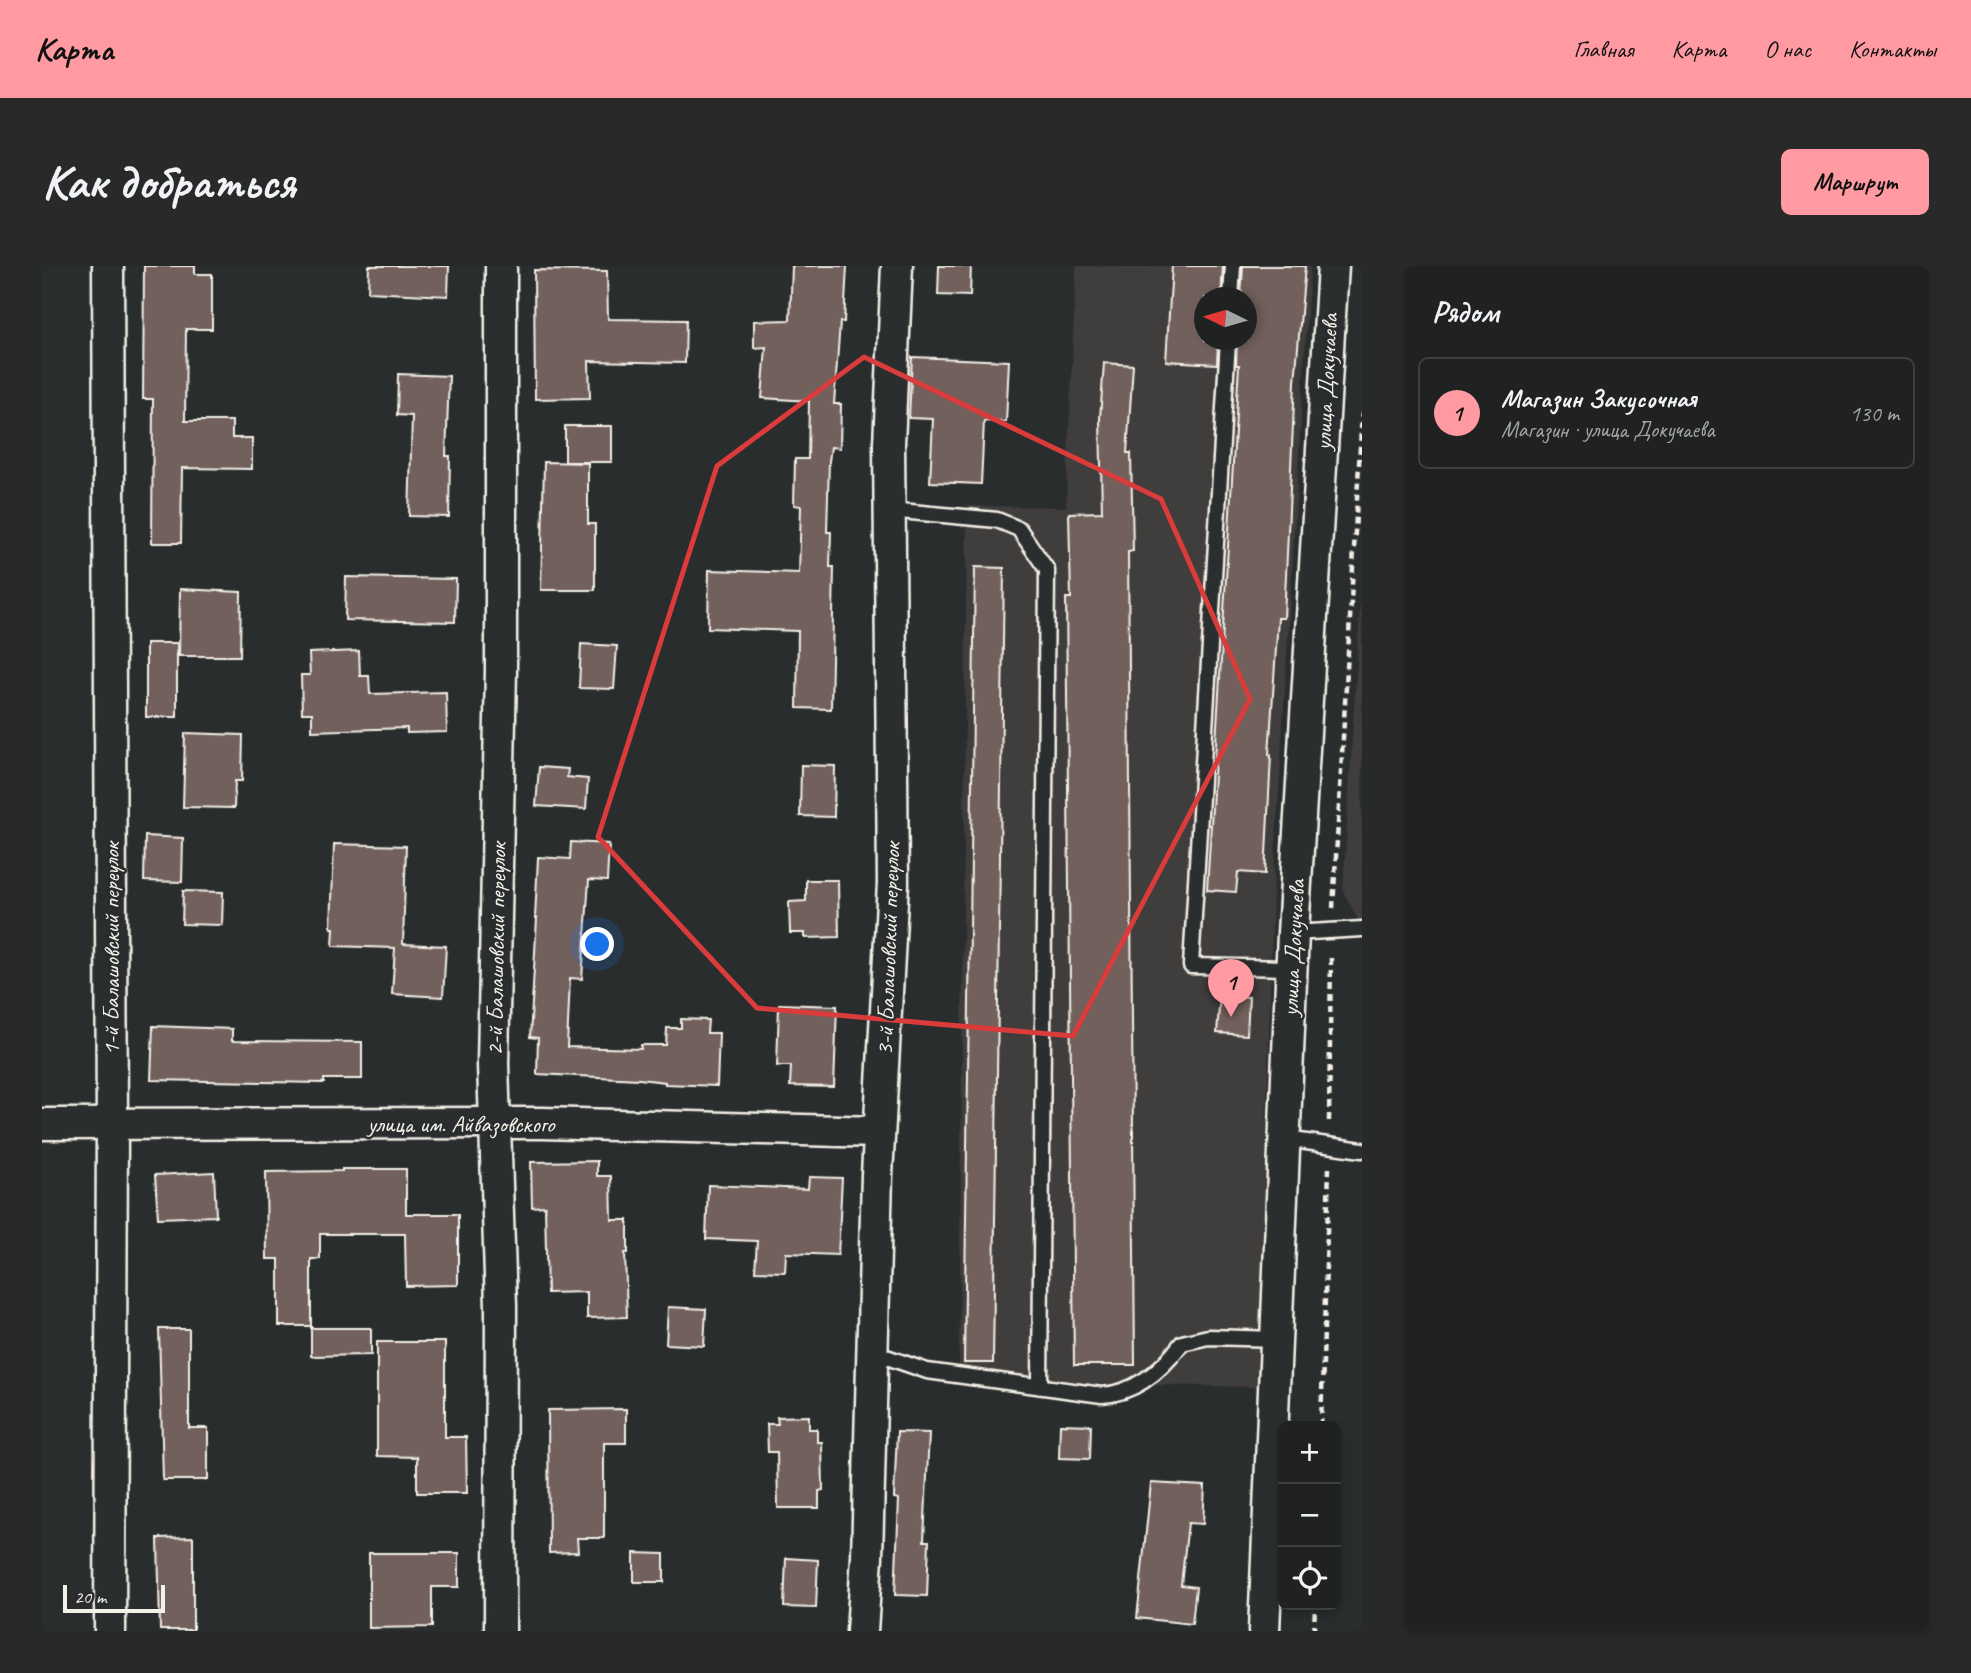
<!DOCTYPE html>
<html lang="ru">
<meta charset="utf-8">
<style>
:root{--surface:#202222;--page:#282a2a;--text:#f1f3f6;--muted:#a2a4a5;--line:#3d3f40;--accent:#ff9aa2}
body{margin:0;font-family:Caveat,sans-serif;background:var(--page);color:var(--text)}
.controls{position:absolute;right:21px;bottom:21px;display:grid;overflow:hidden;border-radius:10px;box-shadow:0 4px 10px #0003}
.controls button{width:63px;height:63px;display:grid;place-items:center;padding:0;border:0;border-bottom:2px solid var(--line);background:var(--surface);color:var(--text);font:35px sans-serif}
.compass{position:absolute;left:1152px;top:21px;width:63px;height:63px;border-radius:50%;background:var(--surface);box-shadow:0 4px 10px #0003;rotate:275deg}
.scale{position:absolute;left:21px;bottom:18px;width:102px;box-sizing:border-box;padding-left:7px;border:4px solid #f4f1e8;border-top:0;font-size:19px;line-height:24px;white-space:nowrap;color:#f4f1e8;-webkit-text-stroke:5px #2a2d2e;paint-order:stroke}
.you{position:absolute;left:556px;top:679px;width:24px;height:24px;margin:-18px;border:5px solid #fff;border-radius:50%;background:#1a73e8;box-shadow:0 0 0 10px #1a73e833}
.badge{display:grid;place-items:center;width:46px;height:46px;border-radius:50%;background:var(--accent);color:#111;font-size:23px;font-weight:700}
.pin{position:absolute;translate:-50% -58px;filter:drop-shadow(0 2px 4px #0008)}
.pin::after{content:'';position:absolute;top:37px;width:24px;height:21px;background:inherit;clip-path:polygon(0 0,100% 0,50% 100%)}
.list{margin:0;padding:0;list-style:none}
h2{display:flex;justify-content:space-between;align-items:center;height:91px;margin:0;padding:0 28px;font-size:30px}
h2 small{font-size:23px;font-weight:400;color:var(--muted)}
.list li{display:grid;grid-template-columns:46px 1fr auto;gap:21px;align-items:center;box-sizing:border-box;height:112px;margin:0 14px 14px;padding:0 14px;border:2px solid var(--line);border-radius:10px}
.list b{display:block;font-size:26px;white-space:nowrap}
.list p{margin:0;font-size:23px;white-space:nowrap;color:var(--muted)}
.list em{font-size:23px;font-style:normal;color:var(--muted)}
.icon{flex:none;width:38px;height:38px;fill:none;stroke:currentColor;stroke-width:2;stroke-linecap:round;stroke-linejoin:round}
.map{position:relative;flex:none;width:1320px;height:1365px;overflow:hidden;border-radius:10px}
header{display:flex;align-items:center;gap:42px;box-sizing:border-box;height:98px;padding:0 35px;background:var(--accent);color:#111}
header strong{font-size:33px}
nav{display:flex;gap:38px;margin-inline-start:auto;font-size:24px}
.intro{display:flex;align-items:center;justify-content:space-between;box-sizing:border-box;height:168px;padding:0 42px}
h1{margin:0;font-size:49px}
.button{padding:18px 32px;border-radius:10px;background:var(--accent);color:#111;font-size:24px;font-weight:700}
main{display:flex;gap:42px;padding:0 42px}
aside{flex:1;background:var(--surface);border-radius:10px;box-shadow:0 4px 10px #0003}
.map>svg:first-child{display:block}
.built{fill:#403d3c;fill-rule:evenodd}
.building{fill:#72615b;stroke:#f4f1e8;stroke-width:2}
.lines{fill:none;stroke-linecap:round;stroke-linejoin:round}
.service-casing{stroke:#f4f1e8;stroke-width:19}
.minor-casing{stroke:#f4f1e8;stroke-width:35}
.path{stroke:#f4f1e8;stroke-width:4.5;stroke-dasharray:7 5;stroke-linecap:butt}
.service{stroke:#2a2d2e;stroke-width:14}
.minor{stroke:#2a2d2e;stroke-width:30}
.marked{fill:none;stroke:#d93c3b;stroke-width:5;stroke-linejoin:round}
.labels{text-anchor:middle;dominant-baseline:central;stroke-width:5;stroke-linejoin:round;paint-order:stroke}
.street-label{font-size:24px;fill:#f4f1e8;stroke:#2a2d2e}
</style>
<header>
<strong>Карта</strong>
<nav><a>Главная</a><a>Карта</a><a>О нас</a><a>Контакты</a></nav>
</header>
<div class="intro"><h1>Как добраться</h1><a class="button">Маршрут</a></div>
<main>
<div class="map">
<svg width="1320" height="1365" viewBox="0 0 1320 1365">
<rect width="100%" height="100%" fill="#2a2d2e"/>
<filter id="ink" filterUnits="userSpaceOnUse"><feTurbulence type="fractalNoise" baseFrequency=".0143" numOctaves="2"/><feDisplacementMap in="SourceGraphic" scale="14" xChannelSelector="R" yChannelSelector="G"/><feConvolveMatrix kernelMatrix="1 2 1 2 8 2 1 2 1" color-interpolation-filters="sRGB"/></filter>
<g filter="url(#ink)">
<g class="built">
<path d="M 1034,0 L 1268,0 L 1231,626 L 1217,1121 L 947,1116 L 917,1101 L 925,240 L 1024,241 ZM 1162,32 L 1204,32 L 1204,74 L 1162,74 Z"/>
<polygon points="1320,311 1320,661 1301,625"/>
</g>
<g class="building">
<polygon points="102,0 153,0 153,8 170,8 170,63 144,63 143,155 190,155 190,172 210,172 210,203 140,202 139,277 110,277 111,133 101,133"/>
<polygon points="327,0 407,0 406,30 326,26"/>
<polygon points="750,0 805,0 802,56 798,56 792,138 799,138 798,182 789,181 787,195 785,266 789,266 788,301 792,301 789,443 755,442 756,365 666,362 667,304 757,307 759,240 752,239 753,193 766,193 767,135 720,132 724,81 712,82 712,55 748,54"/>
<polygon points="897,0 929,0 928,30 896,29"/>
<polygon points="1130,0 1181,0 1179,32 1163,32 1163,74 1176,74 1175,98 1124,95"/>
<polygon points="1201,0 1263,0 1253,116 1242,352 1236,352 1227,489 1229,489 1223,608 1196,606 1194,626 1165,624 1197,99 1194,99 1195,74 1205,74 1205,32 1199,32"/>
<polygon points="492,4 565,5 566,53 644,54 643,97 547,95 548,132 493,133"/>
<polygon points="870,91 967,95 964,156 942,155 939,218 888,216 891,153 867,152"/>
<polygon points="1062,97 1091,99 1085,187 1089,187 1091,285 1086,286 1093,1099 1032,1099 1024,332 1029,332 1027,247 1060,246 1058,152"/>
<polygon points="356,108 407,110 404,190 408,190 407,251 367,250 370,150 355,149"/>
<rect x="523" y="160" width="47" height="36"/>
<polygon points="502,196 546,197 546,258 553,258 553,324 499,324"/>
<polygon points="933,301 962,302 951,1097 922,1097"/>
<polygon points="304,311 414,313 413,356 303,354"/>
<polygon points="138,323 199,326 198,390 137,390"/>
<rect x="104" y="377" width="31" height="74"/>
<polygon points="539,378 575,380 572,423 537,422"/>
<polygon points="317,385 318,410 327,410 328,428 404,426 405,466 365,467 365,462 270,465 270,447 260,447 259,409 268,409 267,387"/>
<polygon points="143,467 201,469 200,515 193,515 192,542 141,541"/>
<polygon points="759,499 793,500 792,551 758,550"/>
<polygon points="497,501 526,503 525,511 546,513 544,543 494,540"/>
<polygon points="103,570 141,572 140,616 102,615"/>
<polygon points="529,576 567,578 565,615 547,614 540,713 528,712 525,781 599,783 599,779 624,779 625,762 639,762 639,753 666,754 665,767 677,767 675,820 623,818 623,816 597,813 495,808 496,772 488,771 495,652 493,652 496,591 528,593"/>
<polygon points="292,578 364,580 361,678 404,680 401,731 350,728 353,682 291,680 292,662 289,662"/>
<polygon points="764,614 796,614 797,671 763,672 763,667 748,667 747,636 764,635"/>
<polygon points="141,625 181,626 180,659 140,658"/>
<polygon points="1178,729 1207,731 1205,769 1175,767"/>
<polygon points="737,738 795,740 792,821 748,820 749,800 735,800"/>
<polygon points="111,760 190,763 190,775 320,776 320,813 282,813 282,817 109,814"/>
<polygon points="555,895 555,910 569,910 570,954 586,954 586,987 583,987 585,1051 545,1052 545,1026 505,1027 503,940 490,941 489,896"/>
<polygon points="300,903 364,903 364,948 416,948 416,1019 364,1020 363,968 278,968 278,993 269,993 269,1060 237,1060 237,993 225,993 224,906 300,905"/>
<polygon points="172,906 174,950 116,952 113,909"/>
<polygon points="767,911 800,912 796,989 744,987 743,1006 713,1005 715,975 664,973 666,919 766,923"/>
<polygon points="626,1041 664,1043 662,1080 624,1078"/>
<polygon points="269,1062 329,1062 329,1089 269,1090"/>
<polygon points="117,1063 147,1063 147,1162 166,1162 166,1214 121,1214"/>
<polygon points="335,1076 403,1076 403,1171 424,1171 425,1227 375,1227 375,1191 335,1190"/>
<polygon points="584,1143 584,1177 562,1177 562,1272 535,1272 536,1286 507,1287 506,1144"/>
<polygon points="767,1150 767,1163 775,1163 775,1176 780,1176 781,1224 777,1225 777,1242 736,1242 735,1186 726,1186 725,1158 736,1158 735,1151"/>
<polygon points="1018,1158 1049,1159 1048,1193 1017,1192"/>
<polygon points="855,1166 887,1167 882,1275 887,1275 885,1330 853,1329 857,1233 852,1232"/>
<polygon points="1109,1217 1163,1220 1161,1258 1146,1257 1139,1319 1154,1321 1150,1358 1095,1352"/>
<polygon points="151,1271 151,1364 118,1364 116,1272"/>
<polygon points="327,1287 417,1287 417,1321 390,1321 390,1361 327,1362"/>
<polygon points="592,1287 622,1288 622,1316 592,1316"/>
<polygon points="744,1292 776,1294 774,1342 742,1341"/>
</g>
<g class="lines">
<defs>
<g id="service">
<polyline points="1189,32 1191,0"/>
<polyline points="1186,74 1149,700 1250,702"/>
<polyline points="847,244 955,254 977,263 1005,304 998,1120"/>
<polyline points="1251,667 1320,663"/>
<polyline points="1244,873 1320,884"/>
<path d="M 830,1086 L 885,1105 L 1060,1129 C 1094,1127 1120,1104 1140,1077 L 1166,1071 L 1235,1073"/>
</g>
<g id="minor">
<polyline points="66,0 70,860 68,1365"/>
<polyline points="0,858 500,857 837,866"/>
<polyline points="458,1365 459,1040 451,798 459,403 459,0"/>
<polyline points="820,1365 825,1291 835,909 851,617 847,178 855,0"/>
<polyline points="1222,1365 1251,667 1291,0"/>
</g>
</defs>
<use href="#service" class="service-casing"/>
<use href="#minor" class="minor-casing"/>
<g class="path">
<polyline points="1291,642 1320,147"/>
<polyline points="1287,855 1289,689"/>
<polyline points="1279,1160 1287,902"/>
<polyline points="1272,1365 1273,1339"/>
</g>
<use href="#service" class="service"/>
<use href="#minor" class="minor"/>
</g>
</g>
<path class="marked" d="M 822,91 L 1119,233 L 1208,433 L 1031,770 L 715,742 L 556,571 L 675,200 Z"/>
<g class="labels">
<g class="street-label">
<text transform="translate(1284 116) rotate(-87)">улица Докучаева</text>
<text transform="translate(1251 682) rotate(-87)">улица Докучаева</text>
<text transform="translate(69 683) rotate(-90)">1-й Балашовский переулок</text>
<text transform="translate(454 683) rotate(-89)">2-й Балашовский переулок</text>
<text transform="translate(846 683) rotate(-88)">3-й Балашовский переулок</text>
<text x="419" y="858">улица им. Айвазовского</text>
</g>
</g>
</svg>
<div class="controls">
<button>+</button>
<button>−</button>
<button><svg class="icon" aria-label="locate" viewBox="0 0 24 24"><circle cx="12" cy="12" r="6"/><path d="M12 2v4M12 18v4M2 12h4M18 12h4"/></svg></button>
</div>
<svg class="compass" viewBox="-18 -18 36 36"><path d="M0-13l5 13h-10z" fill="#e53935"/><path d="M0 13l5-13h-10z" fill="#a2a4a5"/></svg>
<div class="scale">20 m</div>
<div class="you"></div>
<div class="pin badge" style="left:1189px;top:751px">1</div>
</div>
<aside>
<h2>Рядом<small></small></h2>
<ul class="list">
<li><span class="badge">1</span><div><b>Магазин Закусочная</b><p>Магазин · улица Докучаева</p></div><em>130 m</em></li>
</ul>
</aside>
</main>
